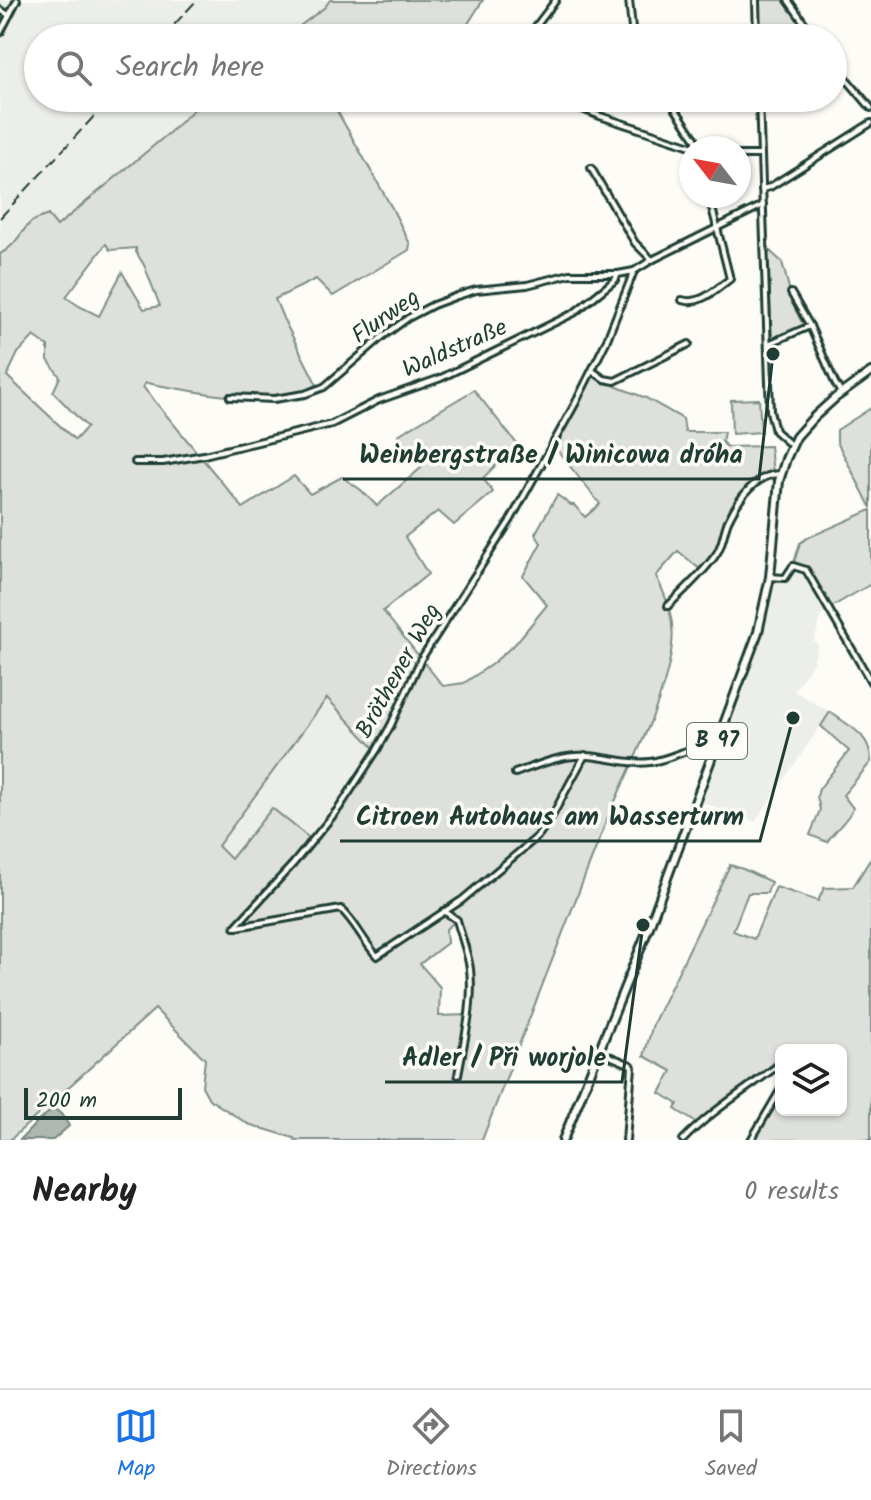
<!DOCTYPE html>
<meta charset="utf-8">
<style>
:root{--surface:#fff;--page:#f2f2f2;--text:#222;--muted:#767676;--line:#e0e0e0;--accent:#1a73e8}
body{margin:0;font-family:Kalam,sans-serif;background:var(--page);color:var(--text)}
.controls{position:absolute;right:24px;bottom:24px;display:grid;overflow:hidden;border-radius:12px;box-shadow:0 2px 6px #0004}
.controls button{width:72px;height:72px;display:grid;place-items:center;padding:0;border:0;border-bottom:2px solid var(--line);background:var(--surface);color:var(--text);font:40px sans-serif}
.compass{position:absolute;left:679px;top:136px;width:72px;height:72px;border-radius:50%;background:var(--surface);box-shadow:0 2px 6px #0004;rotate:301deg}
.scale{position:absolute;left:24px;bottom:20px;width:158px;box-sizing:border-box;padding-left:8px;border:4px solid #1f3d34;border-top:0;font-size:22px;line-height:28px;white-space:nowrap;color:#1f3d34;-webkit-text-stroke:6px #fdfcf7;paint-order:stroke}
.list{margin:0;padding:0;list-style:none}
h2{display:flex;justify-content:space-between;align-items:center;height:104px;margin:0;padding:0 32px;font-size:34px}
h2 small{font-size:26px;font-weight:400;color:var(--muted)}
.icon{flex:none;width:44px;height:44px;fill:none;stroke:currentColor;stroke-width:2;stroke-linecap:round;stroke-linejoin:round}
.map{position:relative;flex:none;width:871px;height:1140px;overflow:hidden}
.search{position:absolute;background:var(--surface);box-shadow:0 2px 6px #0004;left:24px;right:24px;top:24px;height:88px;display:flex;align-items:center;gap:20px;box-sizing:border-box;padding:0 28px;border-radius:44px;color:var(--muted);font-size:30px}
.sheet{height:248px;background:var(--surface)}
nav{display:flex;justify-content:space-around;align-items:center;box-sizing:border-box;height:112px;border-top:2px solid var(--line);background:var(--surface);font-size:22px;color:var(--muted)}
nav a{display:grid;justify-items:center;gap:4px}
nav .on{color:var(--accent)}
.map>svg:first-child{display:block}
.built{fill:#eceee9}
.green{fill:#dde0db;stroke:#7e8e88;stroke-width:2;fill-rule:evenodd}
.water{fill:#aeb8b1;stroke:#75877f;stroke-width:2}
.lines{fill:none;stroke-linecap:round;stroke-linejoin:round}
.minor-casing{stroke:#1f3d34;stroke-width:10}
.primary-casing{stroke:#1f3d34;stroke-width:12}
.minor{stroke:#fdfcf7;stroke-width:4}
.primary{stroke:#fdfcf7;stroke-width:6}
.rail{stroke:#1f3d34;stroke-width:2;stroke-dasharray:12 6;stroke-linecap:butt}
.labels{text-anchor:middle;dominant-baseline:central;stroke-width:7;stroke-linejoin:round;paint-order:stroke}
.shield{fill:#fdfcf7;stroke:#62766e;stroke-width:2}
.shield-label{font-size:22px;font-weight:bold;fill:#1f3d34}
.street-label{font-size:24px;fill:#1f3d34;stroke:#fdfcf7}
.leader{fill:none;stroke:#1f3d34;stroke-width:3}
.callout-dot{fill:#1f3d34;stroke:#fdfcf7;stroke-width:3}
.callout-label{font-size:26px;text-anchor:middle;font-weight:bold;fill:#1f3d34;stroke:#fdfcf7;stroke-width:7;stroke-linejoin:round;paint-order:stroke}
</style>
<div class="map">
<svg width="871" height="1140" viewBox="0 0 871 1140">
<rect width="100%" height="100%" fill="#fdfcf7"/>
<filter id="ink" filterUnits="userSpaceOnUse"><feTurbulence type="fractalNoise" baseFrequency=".0125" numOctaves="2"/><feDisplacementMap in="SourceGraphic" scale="16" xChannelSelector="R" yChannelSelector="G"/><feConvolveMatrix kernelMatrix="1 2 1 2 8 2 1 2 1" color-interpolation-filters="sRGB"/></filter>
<g filter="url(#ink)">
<g class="built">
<polygon points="0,0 330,0 325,7 284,38 38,38 38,98 206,98 169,133 57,226 31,221 18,239 7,251 0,254"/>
<polygon points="793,567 806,570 830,610 821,616 814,641 818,645 812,664 794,691 830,712 755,822 696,800 758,633 770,577 785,578"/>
<polygon points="327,697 377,750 339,808 313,841 232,859 217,846"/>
</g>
<g class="green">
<polygon points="330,0 483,0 459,38 284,38 325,7"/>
<polygon points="759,0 784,0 810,37 760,38"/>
<path d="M 206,98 L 354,98 L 336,109 L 392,208 L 410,244 L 409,250 L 333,296 L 316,279 L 275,299 L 283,318 L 319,389 C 261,408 205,393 146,383 L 143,387 L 243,508 L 294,476 L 310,494 L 342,477 L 361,490 L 377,506 L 422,467 L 398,435 L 474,390 L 517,444 L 483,478 L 493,492 L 454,525 L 438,511 L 405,537 L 428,574 L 383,611 L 443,686 L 464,683 L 492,664 L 516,643 L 547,605 L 523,576 L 541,543 L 535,534 L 557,495 L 571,505 L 574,505 L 585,517 L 600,504 L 553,445 L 593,371 L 613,382 L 615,386 L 646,398 L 683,419 L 685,432 L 724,432 L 722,442 L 727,447 L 770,446 L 773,473 L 753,484 L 728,521 L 721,546 L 702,571 L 678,551 L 656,576 C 667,598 675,620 672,645 C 666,702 628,769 606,822 C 564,928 524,1034 482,1140 L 295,1140 L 294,1138 L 248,1124 L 209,1099 L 202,1086 L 205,1059 L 155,1009 L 10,1140 L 0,1140 L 0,254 C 14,247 19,235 29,224 C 34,219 42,218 48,215 L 57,226 L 169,133 ZM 106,244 L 110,250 L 136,248 L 136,252 L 144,265 L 160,306 L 144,309 L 122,272 L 99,316 L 79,306 L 66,297 ZM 34,336 L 48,346 L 48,360 L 60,377 L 53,392 L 87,427 L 75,440 L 7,376 L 18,353 ZM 327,698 L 376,750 L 339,808 L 313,841 L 272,808 L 231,859 L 218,846 ZM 457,920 L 470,964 L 469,1015 L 439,1016 L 440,987 L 420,964 L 447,943 L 446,929 Z"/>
<polygon points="770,251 782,262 790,292 788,294 801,321 804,320 806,323 806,325 772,341 768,254"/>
<polygon points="759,399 761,432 732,434 731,400"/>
<polygon points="871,408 871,508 837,442 837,430"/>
<polygon points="871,510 871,584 833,606 827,605 806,570 793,566 800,543 807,538"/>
<path d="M 830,712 C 850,727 871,734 871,762 L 843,795 L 853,808 C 849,819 834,831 827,842 L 810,835 L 820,810 L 817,796 L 819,789 L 849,751 L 821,726 Z"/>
<polygon points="871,858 871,1140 751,1140 781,1089 781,1110 841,1110 841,1050 781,1050 781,1063 698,1124 675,1109 678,1104 660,1093 672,1071 644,1056 653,1024 730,865 743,869 771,882 767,893 748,893 733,931 754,939 776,887 818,901 824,888 853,887"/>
</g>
<polygon class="water" points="54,1108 63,1116 69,1126 53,1140 20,1140 37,1122"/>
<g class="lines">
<defs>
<g id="minor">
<polyline points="629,0 633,38"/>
<polyline points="756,0 757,38"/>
<polyline points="788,0 815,38"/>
<polyline points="0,10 9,15"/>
<polyline points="0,33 17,0"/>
<polyline points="527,38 556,0"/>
<polyline points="833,63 871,108"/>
<polyline points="555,98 600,116 697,148"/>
<polyline points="668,98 695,138 698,147"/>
<polyline points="759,98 770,411 775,431 791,445"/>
<polyline points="739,155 761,155"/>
<polyline points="591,168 635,243 652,260"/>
<polyline points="762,189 770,187 871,123"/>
<polyline points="791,293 810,326 835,383 841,393"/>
<path d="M 682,300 C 700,306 716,289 730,279 L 709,196"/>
<polyline points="768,344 810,326"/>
<polyline points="593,371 604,379 615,381 689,344"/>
<polyline points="230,397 274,399 305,394 324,387 382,337 408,318 433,305 457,296 476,290 527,285 570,274 618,274"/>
<polyline points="135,462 163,462 204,455 332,424 379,400 441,378 574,313 615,280 618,274 634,271 652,260 763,205"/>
<polyline points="770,577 785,578 793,566 806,570 871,682"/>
<path d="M 668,606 C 684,590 702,574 715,556 C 723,546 723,533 728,521 C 738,500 756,473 781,474"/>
<path d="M 515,773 C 538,765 562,754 587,756 C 608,757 629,765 650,762 C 673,759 692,745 716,744"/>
<path d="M 444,911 L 457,920 C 461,936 468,953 470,969 C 474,1005 464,1040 458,1075"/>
<polyline points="235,927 293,864 339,808 377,750 391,725 421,659 510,521 575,404 606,342 634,271"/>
<path d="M 237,927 L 341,909 C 356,923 363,941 377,956 L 462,900 L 537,837 L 550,820 L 585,755"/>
<polyline points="600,1052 631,1065 632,1067 626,1140"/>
<path d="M 683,1140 C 712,1110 748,1089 781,1063"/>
<polyline points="751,1140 781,1089"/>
</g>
<polyline id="primary" points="563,1140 649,927 758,632 770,577 779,481 786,459 796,437 813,418 835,398 871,372"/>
</defs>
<use href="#minor" class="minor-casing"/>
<use href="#primary" class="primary-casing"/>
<use href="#minor" class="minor"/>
<use href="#primary" class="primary"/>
<g class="rail">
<polyline points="162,38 197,0"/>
<polyline points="0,218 111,98"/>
</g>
</g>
</g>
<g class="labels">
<rect class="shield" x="687" y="723" width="60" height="36" rx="6"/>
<g class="shield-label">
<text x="717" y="741">B 97</text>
</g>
<g class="street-label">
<text transform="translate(386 317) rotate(-35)">Flurweg</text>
<text transform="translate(455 349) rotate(-24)">Waldstraße</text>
<text transform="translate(399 671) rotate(-61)">Bröthener Weg</text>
</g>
</g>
<path class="leader" d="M773 354L759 479H343M793 718L760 841H340M643 925L622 1082H385"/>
<g class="callout-dot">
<circle cx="773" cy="354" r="8"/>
<circle cx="793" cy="718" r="8"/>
<circle cx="643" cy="925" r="8"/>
</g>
<g class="callout-label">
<text x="551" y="463">Weinbergstraße / Winicowa dróha</text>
<text x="550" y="825">Citroen Autohaus am Wasserturm</text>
<text x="504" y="1066">Adler / Při worjole</text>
</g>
</svg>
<div class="controls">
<button><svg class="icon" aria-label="layers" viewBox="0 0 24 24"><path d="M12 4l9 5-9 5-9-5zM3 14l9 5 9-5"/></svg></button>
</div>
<svg class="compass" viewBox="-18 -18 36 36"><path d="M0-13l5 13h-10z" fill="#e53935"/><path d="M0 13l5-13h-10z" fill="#767676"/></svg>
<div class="scale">200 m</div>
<div class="search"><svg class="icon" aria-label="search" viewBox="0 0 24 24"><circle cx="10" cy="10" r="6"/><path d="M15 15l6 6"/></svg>Search here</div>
</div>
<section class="sheet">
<h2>Nearby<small>0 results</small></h2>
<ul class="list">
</ul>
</section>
<nav>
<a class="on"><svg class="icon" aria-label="map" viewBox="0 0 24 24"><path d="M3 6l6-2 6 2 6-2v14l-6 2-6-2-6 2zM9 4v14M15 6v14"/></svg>Map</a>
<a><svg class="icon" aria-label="directions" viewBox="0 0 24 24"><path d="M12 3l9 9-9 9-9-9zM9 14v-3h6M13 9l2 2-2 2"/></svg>Directions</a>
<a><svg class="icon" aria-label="saved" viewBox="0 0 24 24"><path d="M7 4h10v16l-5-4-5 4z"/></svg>Saved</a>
</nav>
